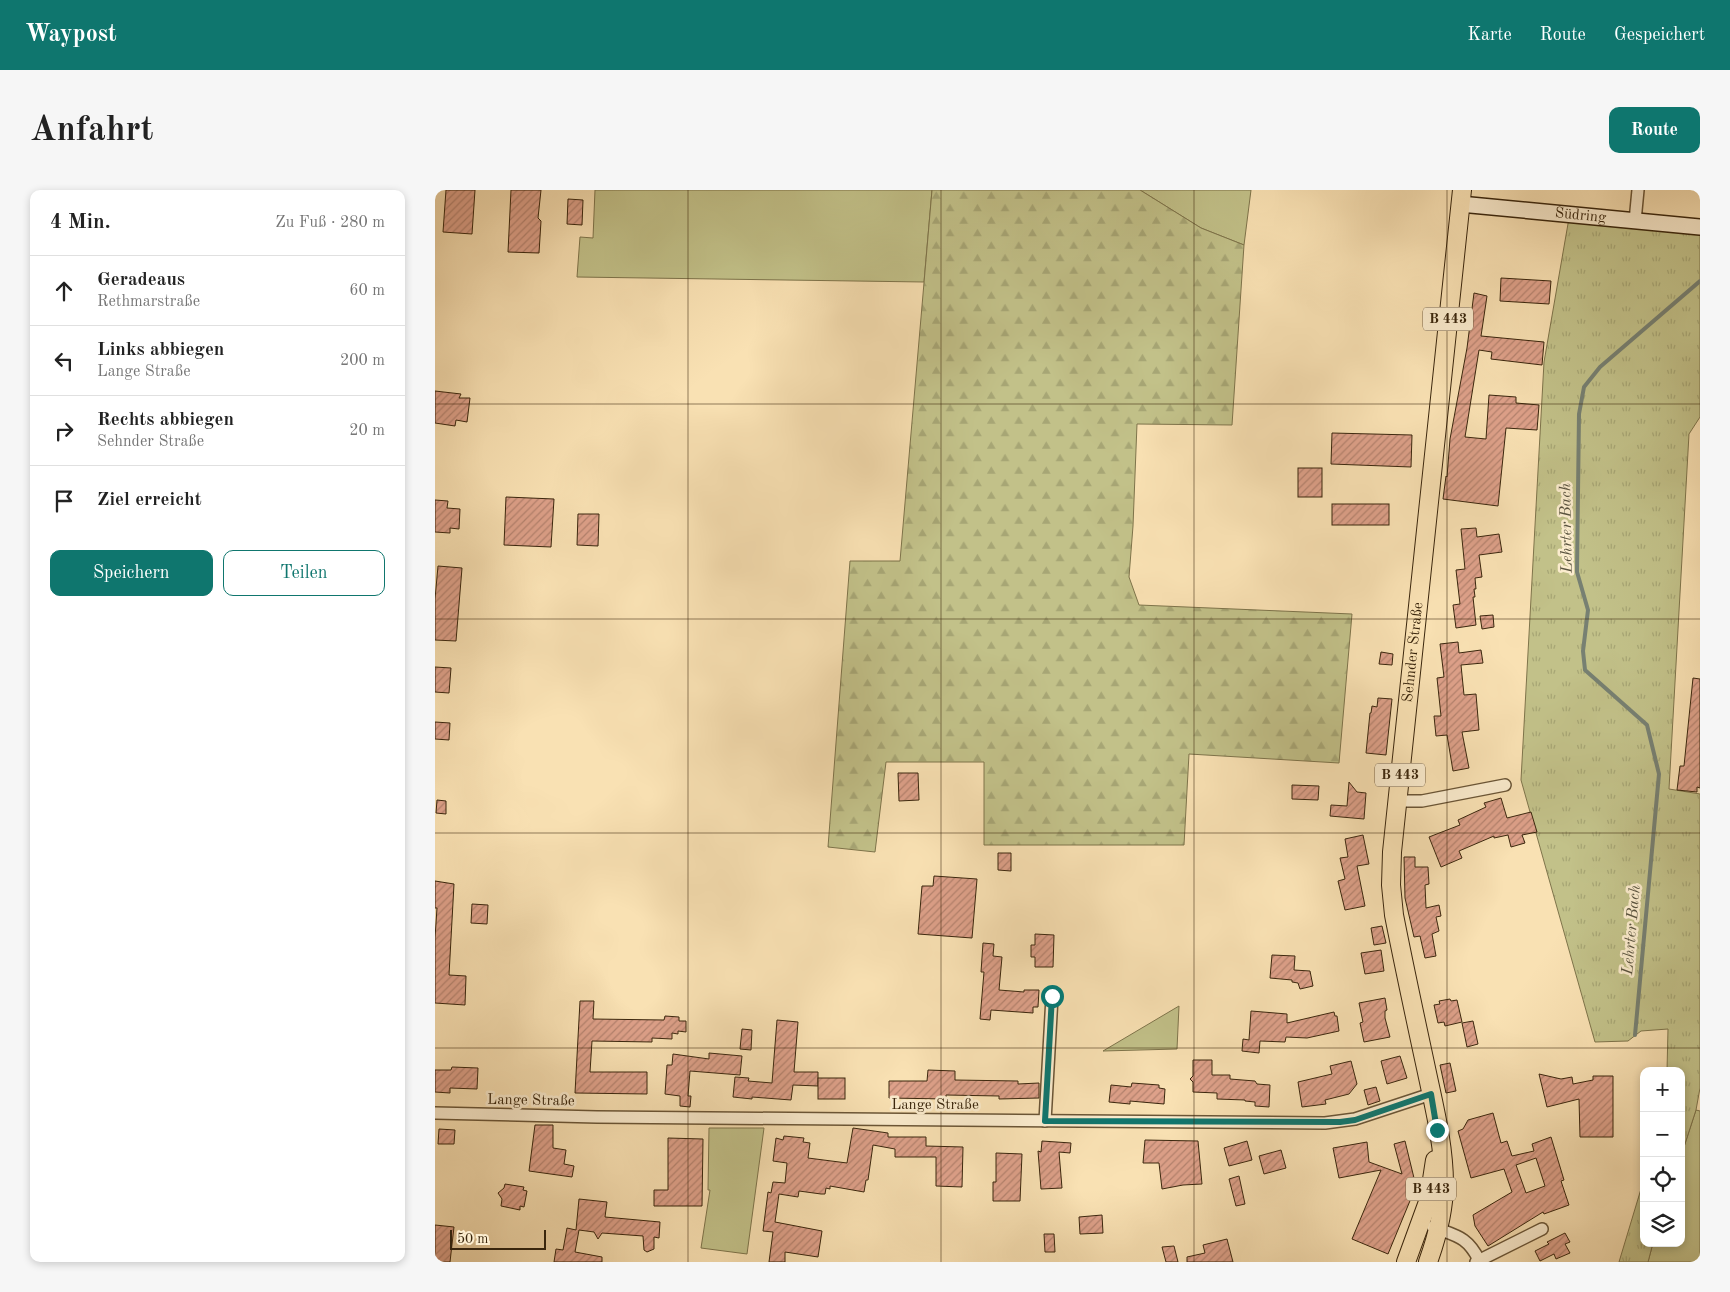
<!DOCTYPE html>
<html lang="de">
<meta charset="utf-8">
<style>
:root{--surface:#fff;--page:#f6f6f6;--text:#222;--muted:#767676;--line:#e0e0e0;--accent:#0f766e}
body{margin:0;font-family:"Old Standard TT",serif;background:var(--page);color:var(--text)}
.controls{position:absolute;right:15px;bottom:15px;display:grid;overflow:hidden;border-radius:10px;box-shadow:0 2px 8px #0003}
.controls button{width:45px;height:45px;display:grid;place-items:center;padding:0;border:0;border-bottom:1px solid var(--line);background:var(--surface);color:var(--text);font:25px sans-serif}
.scale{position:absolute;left:15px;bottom:12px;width:96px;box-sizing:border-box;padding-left:5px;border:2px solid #3a260d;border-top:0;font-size:14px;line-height:18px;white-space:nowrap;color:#3a260d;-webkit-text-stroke:4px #fbecce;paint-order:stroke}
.stop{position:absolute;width:15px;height:15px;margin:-11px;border:4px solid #0f766e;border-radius:50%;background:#fff}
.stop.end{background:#0f766e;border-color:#fff;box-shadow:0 1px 5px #0008}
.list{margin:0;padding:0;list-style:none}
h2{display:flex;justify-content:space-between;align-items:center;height:65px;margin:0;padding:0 20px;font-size:21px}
h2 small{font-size:16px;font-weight:400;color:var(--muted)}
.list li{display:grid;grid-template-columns:32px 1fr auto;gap:15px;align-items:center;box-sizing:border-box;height:70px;padding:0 20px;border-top:1px solid var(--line)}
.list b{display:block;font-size:19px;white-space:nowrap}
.list p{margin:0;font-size:16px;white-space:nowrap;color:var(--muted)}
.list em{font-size:16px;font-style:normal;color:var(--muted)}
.actions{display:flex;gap:10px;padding:15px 20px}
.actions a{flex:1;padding:11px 0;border:1px solid var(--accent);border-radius:10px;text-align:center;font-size:18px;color:var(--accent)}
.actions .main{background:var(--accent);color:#fff}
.icon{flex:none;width:28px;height:28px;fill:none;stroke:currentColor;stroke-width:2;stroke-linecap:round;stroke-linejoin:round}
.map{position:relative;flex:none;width:1265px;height:1072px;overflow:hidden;border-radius:10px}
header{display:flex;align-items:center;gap:30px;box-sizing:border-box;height:70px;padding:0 25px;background:var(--accent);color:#fff}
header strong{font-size:24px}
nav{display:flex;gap:28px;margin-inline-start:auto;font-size:18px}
.intro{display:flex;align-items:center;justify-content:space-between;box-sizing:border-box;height:120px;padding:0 30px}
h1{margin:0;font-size:35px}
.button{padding:12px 22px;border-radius:10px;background:var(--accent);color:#fff;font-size:18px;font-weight:700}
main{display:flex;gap:30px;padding:0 30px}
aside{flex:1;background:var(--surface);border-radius:10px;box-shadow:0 2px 8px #0003}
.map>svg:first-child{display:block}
.green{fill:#c2c189;stroke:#7e744b}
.forest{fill:url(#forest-firs);stroke:#7e744b}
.park{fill:url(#park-tufts);stroke:#7e744b}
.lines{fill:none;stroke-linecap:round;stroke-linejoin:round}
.stream{stroke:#778072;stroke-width:4}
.building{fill:url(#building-hatch);stroke:#3a260d;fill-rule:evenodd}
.street-casing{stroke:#6a5536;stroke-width:14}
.secondary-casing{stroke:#3a260d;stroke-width:18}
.primary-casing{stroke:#3a260d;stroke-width:20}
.street{stroke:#fbecce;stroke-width:11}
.secondary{stroke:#fbecce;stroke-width:15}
.primary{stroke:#f9e1b3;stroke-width:18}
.route{stroke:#0f766e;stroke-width:6}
.grid{fill:none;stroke:#3a260d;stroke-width:1;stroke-opacity:0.55}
.labels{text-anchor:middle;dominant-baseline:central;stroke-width:5;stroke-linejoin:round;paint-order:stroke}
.shield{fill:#fbecce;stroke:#746147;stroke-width:1}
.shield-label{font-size:14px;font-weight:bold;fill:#3a260d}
.street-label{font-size:15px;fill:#3a260d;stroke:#fbecce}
.water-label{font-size:16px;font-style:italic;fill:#59533f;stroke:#fbecce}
</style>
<header>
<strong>Waypost</strong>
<nav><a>Karte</a><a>Route</a><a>Gespeichert</a></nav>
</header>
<div class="intro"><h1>Anfahrt</h1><a class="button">Route</a></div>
<main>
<aside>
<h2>4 Min.<small>Zu Fuß · 280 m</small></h2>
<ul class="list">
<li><svg class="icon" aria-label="ahead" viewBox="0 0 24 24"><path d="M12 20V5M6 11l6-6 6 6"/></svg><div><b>Geradeaus</b><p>Rethmarstraße</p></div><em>60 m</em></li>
<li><svg class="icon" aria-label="left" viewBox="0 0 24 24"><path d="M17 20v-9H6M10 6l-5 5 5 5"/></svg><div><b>Links abbiegen</b><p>Lange Straße</p></div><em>200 m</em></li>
<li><svg class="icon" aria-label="right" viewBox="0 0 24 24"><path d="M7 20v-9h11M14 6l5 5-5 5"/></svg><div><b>Rechts abbiegen</b><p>Sehnder Straße</p></div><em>20 m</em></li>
<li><svg class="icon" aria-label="arrive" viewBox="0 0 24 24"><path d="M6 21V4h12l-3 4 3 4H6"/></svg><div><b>Ziel erreicht</b></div></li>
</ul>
<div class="actions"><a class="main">Speichern</a><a>Teilen</a></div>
</aside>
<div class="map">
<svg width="1265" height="1072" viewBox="0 0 1265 1072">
<defs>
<pattern id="forest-firs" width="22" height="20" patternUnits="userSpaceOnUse" patternTransform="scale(1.25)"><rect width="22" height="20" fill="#c2c189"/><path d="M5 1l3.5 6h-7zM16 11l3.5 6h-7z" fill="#a7a675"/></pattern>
<pattern id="park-tufts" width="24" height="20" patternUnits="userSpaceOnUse" patternTransform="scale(1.25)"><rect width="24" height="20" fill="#c2c189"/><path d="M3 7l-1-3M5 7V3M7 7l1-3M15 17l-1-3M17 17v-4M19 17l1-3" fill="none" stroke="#a7a675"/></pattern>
<pattern id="building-hatch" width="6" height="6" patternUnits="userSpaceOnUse" patternTransform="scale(1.25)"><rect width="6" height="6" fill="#dea18a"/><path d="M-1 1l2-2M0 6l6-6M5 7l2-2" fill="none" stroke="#b5836f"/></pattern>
</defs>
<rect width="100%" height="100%" fill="#f9e1b3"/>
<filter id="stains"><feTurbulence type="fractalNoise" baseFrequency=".004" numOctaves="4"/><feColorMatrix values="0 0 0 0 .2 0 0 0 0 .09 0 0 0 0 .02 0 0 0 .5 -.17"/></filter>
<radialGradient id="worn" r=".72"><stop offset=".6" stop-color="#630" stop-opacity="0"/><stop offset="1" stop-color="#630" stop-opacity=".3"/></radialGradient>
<g class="green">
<polygon points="160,0 497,0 489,92 142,87 145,47 158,48"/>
<polygon points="705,0 816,0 809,55 766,38"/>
<polygon points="744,816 742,859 668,861"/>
<polygon points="1261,920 1265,921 1265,1072 1213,1072 1218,1053 1246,1053 1246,966"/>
<polygon points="274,938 329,938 312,1064 266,1058 275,1000 273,1000"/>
</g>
<polygon class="forest" points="497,0 705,0 766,38 809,55 797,235 702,234 698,336 694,387 704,415 917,424 904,573 754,564 749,655 549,655 549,572 451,572 440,662 393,657 415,371 465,371"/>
<g class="park">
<polygon points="1134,28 1265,42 1265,227 1254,244 1234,599 1265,604 1265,898 1261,920 1246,966 1246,881 1232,881 1233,839 1206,841 1193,851 1160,852 1086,590 1109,172"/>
<polygon points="1209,989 1209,1053 1218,1053 1213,1072 1184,1072"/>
</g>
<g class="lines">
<polyline class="stream" points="1200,845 1224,584 1212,535 1150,480 1148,461 1153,420 1142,382 1144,224 1149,197 1165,177 1265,91"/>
</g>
<g class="building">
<polygon points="11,0 40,0 37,44 8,42"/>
<polygon points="76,0 106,0 103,28 106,31 104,63 73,62"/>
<polygon points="133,9 148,10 147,35 132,34"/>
<polygon points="1066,88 1116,91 1114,114 1065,111"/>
<polygon points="1039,103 1052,106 1046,146 1109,152 1107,175 1056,169 1057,162 1044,160 1030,247 1051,249 1054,205 1081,207 1081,213 1104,215 1102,240 1071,238 1063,316 1008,309 1011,286 1012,287 1015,249 1032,158"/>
<polygon points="0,201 26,204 24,208 35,208 32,232 21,230 20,236 0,233"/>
<polygon points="897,243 977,245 976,277 896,274"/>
<rect x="863" y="278" width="24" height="29"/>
<polygon points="71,307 119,309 116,357 69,355"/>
<polygon points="0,310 13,311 12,318 25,319 24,339 15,338 15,343 0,342"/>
<rect x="897" y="314" width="57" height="21"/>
<polygon points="143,324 164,324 163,356 142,355"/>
<polygon points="1041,338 1042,347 1064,344 1067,362 1044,365 1047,387 1040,388 1041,399 1039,399 1040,407 1038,407 1041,435 1021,438 1018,415 1025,414 1021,380 1030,379 1026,339"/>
<polygon points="3,376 27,378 21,451 0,450 0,409"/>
<polygon points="1058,425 1059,437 1047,439 1045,426"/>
<polygon points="1023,452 1024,463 1046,460 1048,473 1026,475 1029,505 1041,504 1044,540 1027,542 1034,578 1018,581 1012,545 1001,546 999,526 1006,526 1002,488 1009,487 1005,454"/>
<polygon points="946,462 958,464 957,475 944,474"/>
<polygon points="0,477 16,478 14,503 0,502"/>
<polygon points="1258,488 1265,489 1265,598 1262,597 1262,602 1242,600 1245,576 1249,576"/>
<polygon points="943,508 957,509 951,565 931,563 935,523 936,523 937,516 942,517"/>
<polygon points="0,532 15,533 14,550 0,549"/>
<polygon points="463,583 483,583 484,610 464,611"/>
<polygon points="914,592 922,602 931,603 929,629 895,626 896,615 912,616"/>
<polygon points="857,595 884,596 883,610 857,609"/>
<polygon points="1066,608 1072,628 1096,622 1102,642 1087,645 1090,653 1076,657 1073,645 1059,648 1059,646 1024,661 1027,668 1006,677 994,647 1025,635 1023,630 1051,617 1049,613"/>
<polygon points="2,610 11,611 11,624 1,623"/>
<polygon points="928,645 934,674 922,676 930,716 910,720 903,691 910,689 905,668 913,667 910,649"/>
<polygon points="563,663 576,663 576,681 563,680"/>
<polygon points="969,667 980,667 980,677 993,677 994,694 990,695 991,718 1004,715 1006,726 1001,727 1004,741 997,744 1001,766 990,768 985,746 979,747 970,708"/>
<polygon points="499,686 542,689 537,748 483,744 487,696 498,696"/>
<polygon points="0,691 19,694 14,785 31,786 30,815 0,813 0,748 2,718 0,718"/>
<polygon points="37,714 53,715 52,734 36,733"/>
<polygon points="947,736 951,753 939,755 936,738"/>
<polygon points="600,744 619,745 618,777 600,777 600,767 596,767 596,755 600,755"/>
<polygon points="548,753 559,754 558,766 567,767 564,800 589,802 589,800 604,800 603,817 598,817 598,823 556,820 555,830 545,829 549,782 546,782"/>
<polygon points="946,760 949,781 930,784 926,763"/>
<polygon points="837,765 860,766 859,780 875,781 878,796 865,799 863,793 857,792 857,790 835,788"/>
<polygon points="950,808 952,820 950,821 950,828 955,847 929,852 925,833 928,832 924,813"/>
<polygon points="1015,809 1016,811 1022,810 1027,832 1010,836 1009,832 1003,833 999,815 1005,814 1004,811"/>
<polygon points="145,811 159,811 158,829 229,830 230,826 244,827 244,831 251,831 251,842 243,841 243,844 237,843 237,849 217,848 217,852 157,851 155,882 212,882 212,904 140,903"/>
<polygon points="816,821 852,824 852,833 899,822 900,826 902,826 904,841 872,848 851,847 850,852 825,851 824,863 807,861 808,849 814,850"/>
<polygon points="342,830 363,832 359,882 383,882 383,896 358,895 356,910 317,907 317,909 298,907 300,887 314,888 313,891 337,893"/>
<polygon points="1038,831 1043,854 1032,857 1027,833"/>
<polygon points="307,839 317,840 316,860 305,859"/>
<polygon points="274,863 307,866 305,885 255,881 253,906 256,906 255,917 245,916 245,906 230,904 232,875 237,875 238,864 274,869"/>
<polygon points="965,866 972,888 952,894 946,871"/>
<polygon points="758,870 777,870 777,885 795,885 795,889 820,891 822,894 835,895 834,917 820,916 820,912 810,911 810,910 782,909 782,903 758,902 758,892 755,889 758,886"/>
<polygon points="916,871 922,894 914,904 890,910 891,914 867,917 863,892 897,884 895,876"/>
<polygon points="1015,873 1021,901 1011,903 1005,875"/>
<polygon points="17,877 43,878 42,899 15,898 15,903 0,902 0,880 16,880"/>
<polygon points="493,880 520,881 520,890 583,891 583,894 604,893 604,908 564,909 564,906 511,905 511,909 454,908 454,891 492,891"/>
<polygon points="1104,884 1126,889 1137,887 1138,894 1158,890 1158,886 1178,886 1178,947 1145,947 1144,909 1112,917"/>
<rect x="383" y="888" width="27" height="21"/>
<polygon points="697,893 724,895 724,898 730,899 729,914 695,911 695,914 674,912 676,895 696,897"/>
<polygon points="941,897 945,911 933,915 929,900"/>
<path d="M 1058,923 L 1066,953 L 1072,951 L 1077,966 L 1099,961 L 1097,954 L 1116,947 L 1129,990 L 1126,991 L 1134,1015 L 1109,1024 L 1108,1022 L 1053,1056 L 1040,1036 L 1038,1025 L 1077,1002 L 1069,979 L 1036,988 L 1023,941 L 1028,939 L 1033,930 ZM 1101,968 L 1110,996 L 1091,1003 L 1081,975 Z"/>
<polygon points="100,935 118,935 118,958 131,960 129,974 139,976 137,987 94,981"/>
<polygon points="418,938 453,943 453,947 491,947 491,956 528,957 527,997 501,996 501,967 460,967 460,959 438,955 433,990 431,990 429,1002 395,996 395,999 391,998 390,1004 386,1004 364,1001 363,1007 344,1004 340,1032 387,1041 383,1067 350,1062 350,1072 334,1072 338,1042 328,1041 333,1002 336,1003 338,992 350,993 352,973 338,971 341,948 348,950 349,946 369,948 368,952 375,953 373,968 412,973"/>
<polygon points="4,939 20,940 19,954 3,954"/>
<polygon points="233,948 268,949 267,1016 219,1016 219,1000 233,1000"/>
<polygon points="710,950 763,951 767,994 748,995 727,999 724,973 708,973"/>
<polygon points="607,951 636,953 635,963 624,962 627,998 606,999 603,961 606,962"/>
<polygon points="812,951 817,970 794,976 789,958"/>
<polygon points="970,951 979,988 984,989 953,1064 917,1049 946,980 904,988 898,958 932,952 934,972 967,984 959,954"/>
<polygon points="846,960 851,978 829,984 824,966"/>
<polygon points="561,963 587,964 585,1011 558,1011 558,992 561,992"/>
<polygon points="804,986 810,1014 801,1016 794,989"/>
<polygon points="70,994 89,997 88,1000 92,1001 89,1017 85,1016 85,1020 66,1016 67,1009 63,1003 69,998"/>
<polygon points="144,1009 172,1012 170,1027 225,1032 224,1048 219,1047 219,1059 212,1062 209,1060 208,1046 167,1043 163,1049 159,1042 144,1040 140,1062 167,1067 167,1072 119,1072 121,1059 128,1060 132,1038 141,1040"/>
<polygon points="667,1025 668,1043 645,1044 644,1027"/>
<polygon points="0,1035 19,1037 15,1072 0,1072"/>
<polygon points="1130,1043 1135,1052 1130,1054 1135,1063 1121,1069 1119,1064 1105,1071 1100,1061 1114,1054 1112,1052"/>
<polygon points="609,1044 619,1044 620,1062 610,1062"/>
<polygon points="792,1049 798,1072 752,1072 752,1067 770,1063 768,1055"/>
<polygon points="739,1056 743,1072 731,1072 727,1057"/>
</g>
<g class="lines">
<defs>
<g id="street">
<polyline points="1200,31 1203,0"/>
<polyline points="962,611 987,611 1070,595"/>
<polyline points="0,923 162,927 890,933 920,929 996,904"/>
<polyline points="610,931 617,807"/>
<path d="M 998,1037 C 1021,1046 1032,1046 1044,1070"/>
<polyline points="1041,1072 1107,1039"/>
</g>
<g id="secondary">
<path id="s1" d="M 1025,14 L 1265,37"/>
</g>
<g id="primary">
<polyline points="971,1072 994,1009 1000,970"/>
<path id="s2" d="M 993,1072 C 1002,1047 1009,1021 1009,994 C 1009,955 999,916 991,878 C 980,827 969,776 959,725 L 956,695 L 957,662 L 1027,0"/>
</g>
</defs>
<use href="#street" class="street-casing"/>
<use href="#secondary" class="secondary-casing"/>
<use href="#primary" class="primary-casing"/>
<use href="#street" class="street"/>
<use href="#secondary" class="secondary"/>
<use href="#primary" class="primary"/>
</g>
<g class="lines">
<polyline class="route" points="617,806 610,931 905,932 920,930 996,904 1002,940"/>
</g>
<path class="grid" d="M 253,0 L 253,1072M 506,0 L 506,1072M 759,0 L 759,1072M 1012,0 L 1012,1072M 0,214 L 1265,214M 0,429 L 1265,429M 0,643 L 1265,643M 0,858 L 1265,858"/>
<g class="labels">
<g class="shield">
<rect x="988" y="117.5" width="50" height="23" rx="4"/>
<rect x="940" y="573.5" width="50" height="23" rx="4"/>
<rect x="971" y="987.5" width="50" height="23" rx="4"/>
</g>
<g class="shield-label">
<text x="1013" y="129">B 443</text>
<text x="965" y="585">B 443</text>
<text x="996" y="999">B 443</text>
</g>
<g class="street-label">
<text stroke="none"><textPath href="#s1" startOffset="121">Südring</textPath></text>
<text stroke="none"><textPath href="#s2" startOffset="618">Sehnder Straße</textPath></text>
<text transform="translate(96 911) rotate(1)">Lange Straße</text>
<text x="500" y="915">Lange Straße</text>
</g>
<g class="water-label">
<text transform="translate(1132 338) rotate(-91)">Lehrter Bach</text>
<text transform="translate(1197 740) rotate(-85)">Lehrter Bach</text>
</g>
</g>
<rect width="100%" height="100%" filter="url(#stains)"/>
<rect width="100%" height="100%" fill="url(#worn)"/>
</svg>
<div class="controls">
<button>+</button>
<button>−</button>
<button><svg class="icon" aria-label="locate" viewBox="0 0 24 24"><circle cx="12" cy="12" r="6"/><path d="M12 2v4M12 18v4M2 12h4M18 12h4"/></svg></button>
<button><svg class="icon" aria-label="layers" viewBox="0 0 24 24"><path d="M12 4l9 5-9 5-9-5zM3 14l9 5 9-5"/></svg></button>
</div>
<div class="scale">50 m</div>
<div class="stop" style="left:617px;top:806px"></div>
<div class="stop end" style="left:1002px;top:940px"></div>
</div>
</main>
